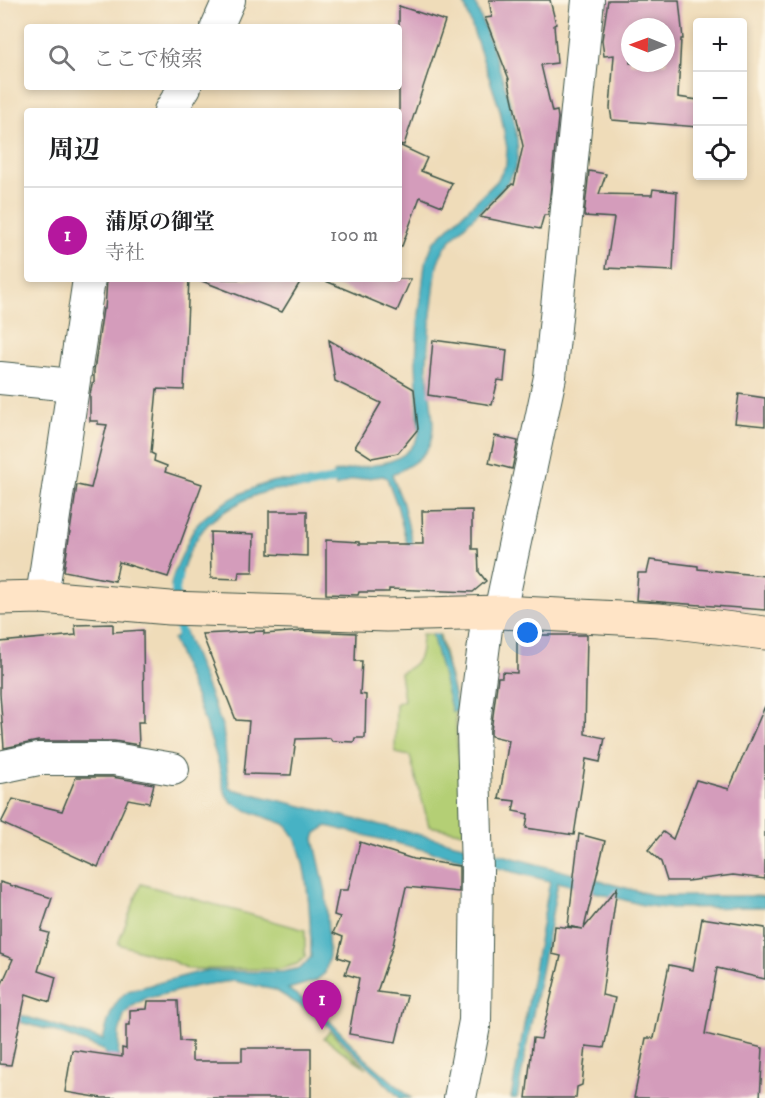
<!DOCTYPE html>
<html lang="ja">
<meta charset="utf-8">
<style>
:root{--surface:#fff;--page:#f2f2f2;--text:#202124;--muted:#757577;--line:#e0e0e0;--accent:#b5179e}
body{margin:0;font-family:"IM FELL DW Pica","Noto Serif JP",serif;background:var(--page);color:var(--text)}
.controls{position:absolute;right:18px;top:18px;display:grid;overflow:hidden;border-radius:6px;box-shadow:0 3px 9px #0003}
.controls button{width:54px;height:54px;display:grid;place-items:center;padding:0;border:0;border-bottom:2px solid var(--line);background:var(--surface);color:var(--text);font:30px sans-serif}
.compass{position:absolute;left:621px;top:18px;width:54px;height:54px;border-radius:50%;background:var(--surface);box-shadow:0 3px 9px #0003;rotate:271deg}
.you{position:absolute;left:528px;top:633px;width:21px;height:21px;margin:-15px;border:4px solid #fff;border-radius:50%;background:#1a73e8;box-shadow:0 0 0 9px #1a73e833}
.badge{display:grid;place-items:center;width:39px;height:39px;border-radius:50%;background:var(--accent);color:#fff;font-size:20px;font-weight:700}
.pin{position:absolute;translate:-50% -50px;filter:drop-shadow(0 2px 3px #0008)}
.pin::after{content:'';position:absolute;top:32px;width:21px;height:18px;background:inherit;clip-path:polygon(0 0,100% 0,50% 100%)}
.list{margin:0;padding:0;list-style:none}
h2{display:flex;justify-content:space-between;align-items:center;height:78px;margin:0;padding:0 24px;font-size:26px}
h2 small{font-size:20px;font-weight:400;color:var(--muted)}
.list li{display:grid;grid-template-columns:39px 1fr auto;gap:18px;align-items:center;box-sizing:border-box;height:96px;padding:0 24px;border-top:2px solid var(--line)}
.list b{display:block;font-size:22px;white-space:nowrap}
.list p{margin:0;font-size:20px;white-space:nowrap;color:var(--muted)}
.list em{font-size:20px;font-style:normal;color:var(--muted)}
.icon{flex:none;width:33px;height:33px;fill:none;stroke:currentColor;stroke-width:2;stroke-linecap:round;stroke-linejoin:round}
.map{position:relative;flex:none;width:765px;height:1098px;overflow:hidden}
.search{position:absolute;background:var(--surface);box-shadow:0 3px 9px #0003;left:24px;top:24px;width:378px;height:66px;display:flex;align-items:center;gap:15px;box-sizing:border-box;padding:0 21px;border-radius:6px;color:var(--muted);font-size:22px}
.panel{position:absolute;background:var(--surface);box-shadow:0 3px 9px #0003;left:24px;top:108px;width:378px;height:174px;border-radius:6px}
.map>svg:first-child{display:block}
.green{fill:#b4cf75;stroke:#6a8654;stroke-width:1.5}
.water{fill:#46b2c4;stroke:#32787c;stroke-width:1.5}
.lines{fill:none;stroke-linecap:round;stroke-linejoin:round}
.stream{stroke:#46b2c4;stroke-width:9}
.building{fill:#d49cbb;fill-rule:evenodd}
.street-casing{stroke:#3e5548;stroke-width:34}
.secondary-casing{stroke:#3e5548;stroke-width:35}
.street{stroke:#fff;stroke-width:32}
.secondary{stroke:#ffe4c6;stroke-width:33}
</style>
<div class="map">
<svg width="765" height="1098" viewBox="0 0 765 1098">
<rect width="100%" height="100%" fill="#fcf5e5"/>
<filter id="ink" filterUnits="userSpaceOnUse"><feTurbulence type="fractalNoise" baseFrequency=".0167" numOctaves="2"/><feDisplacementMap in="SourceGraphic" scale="12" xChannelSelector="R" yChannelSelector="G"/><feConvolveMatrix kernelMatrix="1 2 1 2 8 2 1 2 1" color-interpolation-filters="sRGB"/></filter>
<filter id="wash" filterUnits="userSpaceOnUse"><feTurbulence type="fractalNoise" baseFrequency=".008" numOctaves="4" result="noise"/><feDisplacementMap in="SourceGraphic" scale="24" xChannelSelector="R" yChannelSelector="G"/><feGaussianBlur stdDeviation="1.35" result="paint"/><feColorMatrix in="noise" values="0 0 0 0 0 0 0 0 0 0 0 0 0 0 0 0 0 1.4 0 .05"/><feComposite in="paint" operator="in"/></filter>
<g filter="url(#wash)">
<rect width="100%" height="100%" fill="#efdcb9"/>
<g class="green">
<path d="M 422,634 L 440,635 L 454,695 L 458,754 L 465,833 L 429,826 L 410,756 L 395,753 L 396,704 L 404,700 L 400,673 C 422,662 421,656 422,634 Z"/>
<polygon points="141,884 305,930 305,957 297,964 280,969 189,969 168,959 118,944"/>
<polygon points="330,1031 366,1068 324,1038"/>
</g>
<g class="water">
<path d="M 463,0 L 474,0 C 489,40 523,121 517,162 C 512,195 447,229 438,262 C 435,273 435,286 433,298 C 430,322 427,346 427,371 C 428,392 439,429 428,448 C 420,461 405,468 392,475 L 403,504 L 423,588 L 419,590 L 397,505 L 387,478 L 383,476 L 351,480 L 336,487 L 334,473 C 365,463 406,470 419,434 L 416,362 L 418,324 L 425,264 L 433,243 L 497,181 L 506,165 L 507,148 L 500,110 Z"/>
<path d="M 276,481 L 309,481 L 308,489 C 293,489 276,488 262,493 C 247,497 220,513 209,523 C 195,537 180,566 180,586 L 171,586 C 172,576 177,565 182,555 C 186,546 190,535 196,526 C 213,506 251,486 276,481 Z"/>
<path d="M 185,632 L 223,728 L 229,787 L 232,789 L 487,851 L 656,896 L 757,896 L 765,897 L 765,907 L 665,908 L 643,905 L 558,882 L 517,1098 L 511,1098 L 550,881 L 327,826 L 316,833 L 314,839 L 326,892 L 329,956 L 325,973 L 315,981 L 288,989 L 321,1012 L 365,1058 L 411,1098 L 400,1098 L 327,1025 L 314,1014 L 275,990 L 234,981 L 201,985 L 145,999 L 131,1007 L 124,1015 L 119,1033 L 117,1098 L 108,1059 L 103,1050 L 54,1031 L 0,1017 L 0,1009 L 103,1040 C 108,1021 111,1003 128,991 L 203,971 L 282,972 L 301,968 L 311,957 C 311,927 309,841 284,824 C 272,819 241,810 233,803 C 222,794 223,782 220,769 C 208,725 189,682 173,639 Z"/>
<polygon points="432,634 438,634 458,711 452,712"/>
</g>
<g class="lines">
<g class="stream">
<polyline points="297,485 309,485 346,477"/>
<path d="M 178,576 C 172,593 178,628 184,645"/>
</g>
</g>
<g id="blocks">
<g class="building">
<polygon points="489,0 550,0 556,24 554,25 557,63 541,65 552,112 557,111 558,118 548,215 544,215 540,229 480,217 512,184 514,185 523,146 508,79 509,79 485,18 492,17"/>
<path d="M 608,0 L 679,0 L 683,39 L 681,39 L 678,97 L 698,100 L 698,127 L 612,120 L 610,108 L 614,55 L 604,56 L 602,40 ZM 630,27 L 666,27 L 666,63 L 630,63 Z"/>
<polygon points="399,6 445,21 404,145 399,144"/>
<polygon points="399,145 427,158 421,171 452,183 442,206 420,197 402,246 399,246"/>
<polygon points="589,171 606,174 599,194 652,195 653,189 677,192 673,271 606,268 614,218 584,216"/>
<polygon points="107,279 189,279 184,390 157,389 151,453 155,455 154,461 167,466 165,472 202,484 168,577 119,562 115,581 64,571 77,485 91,488 107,425 98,424 98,421 90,421 90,395 92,384 94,383 94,371 103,309 105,309"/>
<polygon points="203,279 302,279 282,312 202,281"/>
<polygon points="321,279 411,279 397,311"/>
<polygon points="329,340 414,389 418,429 398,453 372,458 355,447 381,403 335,381"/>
<polygon points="433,340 507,350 504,381 498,380 492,405 428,395"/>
<polygon points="739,394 765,398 765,426 735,423"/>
<polygon points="495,436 518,441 512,469 489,463"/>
<polygon points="472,510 472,549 478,549 479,572 486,581 473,592 389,589 389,592 359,592 358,595 326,594 326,540 359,542 359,544 423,544 422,511"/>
<polygon points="269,511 307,511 307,556 269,554"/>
<polygon points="210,532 254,534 253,572 239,572 238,579 211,578"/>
<polygon points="650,560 698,566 698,569 765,576 765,610 636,600 638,573 647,573"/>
<polygon points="113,624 113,632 143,630 144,722 138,722 139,745 114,741 38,741 4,748 0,694 0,642 76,635 75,625"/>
<polygon points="264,631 264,634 304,631 356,633 355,661 362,661 360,694 366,695 365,738 355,738 354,742 332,741 330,738 296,739 291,775 244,774 249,721 236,720 202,634"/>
<polygon points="517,635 587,635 585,734 605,738 600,762 586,759 574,835 526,828 528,814 513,811 515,801 499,799 509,740 491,736 491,731 498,677 502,677 502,672 517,673"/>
<polygon points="765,706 765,879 733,875 687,881 667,881 661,862 648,850 663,832 673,839 696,780 729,789"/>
<polygon points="76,777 112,777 154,784 149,803 128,799 98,867 1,823 13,799 62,811"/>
<polygon points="579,834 605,841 584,928 617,888 602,995 615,998 604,1048 586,1046 582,1085 577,1087 576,1098 526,1098 533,1038 541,1039 561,956 552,954 555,926 583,929 568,926"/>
<polygon points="360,842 413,859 459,866 459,892 406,887 393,945 377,992 407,996 396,1042 349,1034 359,978 345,974 350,961 338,957 343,937 333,933 340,917 334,915 339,890 348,890"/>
<polygon points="0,882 52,898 41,931 49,933 38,971 56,977 50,1002 26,994 11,1065 0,1064 0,988 13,959 0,954"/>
<polygon points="702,918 765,928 765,979 717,968 705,1034 763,1048 760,1098 634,1098 646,1038 654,1038 669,965 693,970"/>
<polygon points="148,1001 178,1001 180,1041 192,1042 192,1061 242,1061 242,1048 311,1048 311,1098 102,1098 65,1092 72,1050 122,1057 122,1048 126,1049 126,1025 130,1025 130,1010 147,1009"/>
</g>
</g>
</g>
<g filter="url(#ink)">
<use href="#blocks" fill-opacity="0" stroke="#3e5548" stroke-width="1.5"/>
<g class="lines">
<defs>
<g id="street">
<polyline points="217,27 229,0"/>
<polyline points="170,111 185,87"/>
<polyline points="0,378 73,385"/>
<polyline points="42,597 89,279"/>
<polyline points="500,612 550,377 588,0"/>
<polyline points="0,767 38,759 114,759 173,769"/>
<polyline points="460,1098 475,1021 477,871 473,730 488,613"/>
</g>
<polyline id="secondary" points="0,598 42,597 170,608 387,615 500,612 659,620 765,633"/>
</defs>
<use href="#street" class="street-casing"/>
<use href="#secondary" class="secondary-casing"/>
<use href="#street" class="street"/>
<use href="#secondary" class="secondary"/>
</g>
</g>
</svg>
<div class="controls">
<button>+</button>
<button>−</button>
<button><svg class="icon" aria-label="locate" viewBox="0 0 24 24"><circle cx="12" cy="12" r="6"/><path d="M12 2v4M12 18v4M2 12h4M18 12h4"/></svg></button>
</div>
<svg class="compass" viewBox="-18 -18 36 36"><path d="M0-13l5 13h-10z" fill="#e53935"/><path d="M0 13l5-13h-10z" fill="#757577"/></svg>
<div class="you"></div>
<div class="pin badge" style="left:322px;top:1030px">1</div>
<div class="search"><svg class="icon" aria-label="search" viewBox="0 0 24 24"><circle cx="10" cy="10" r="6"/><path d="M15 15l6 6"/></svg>ここで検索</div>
<section class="panel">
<h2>周辺<small></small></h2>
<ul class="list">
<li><span class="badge">1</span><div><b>蒲原の御堂</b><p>寺社</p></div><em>100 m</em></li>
</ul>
</section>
</div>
